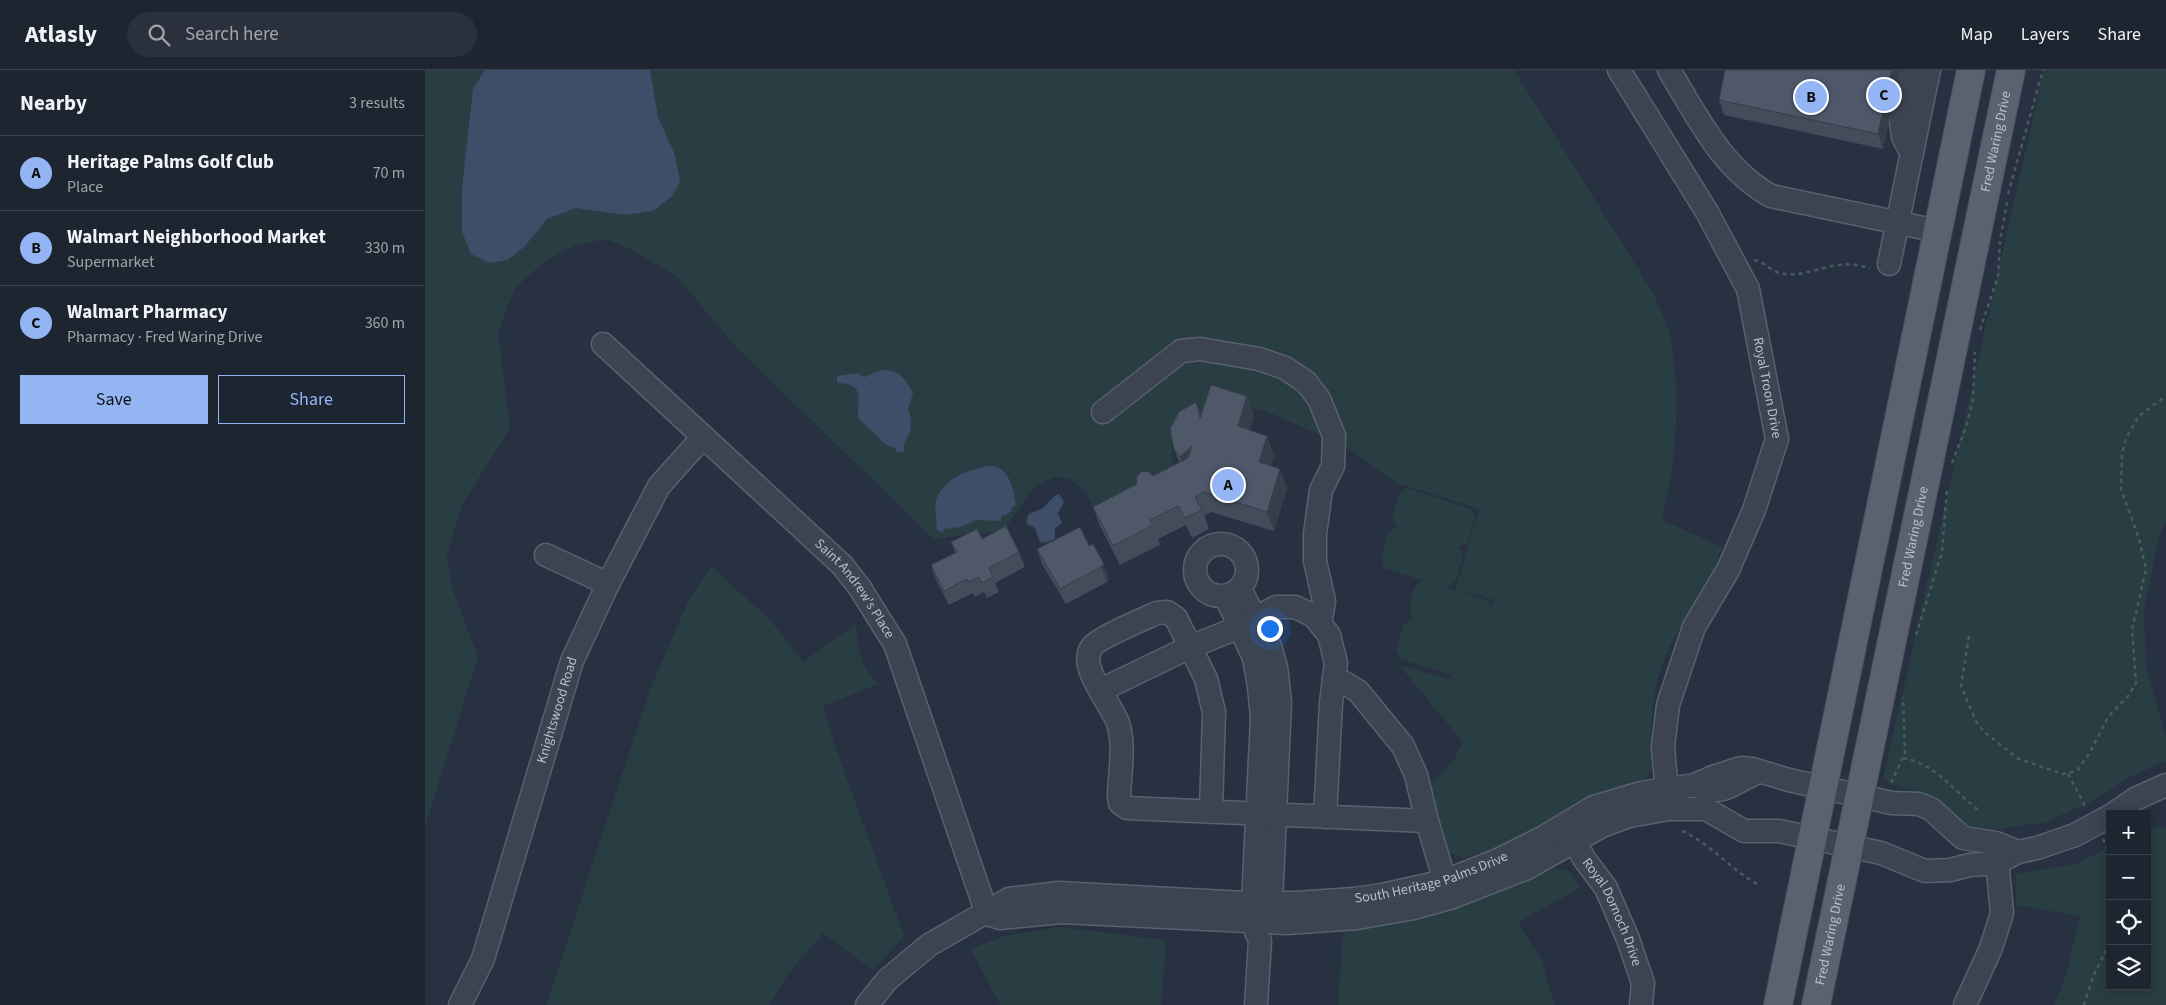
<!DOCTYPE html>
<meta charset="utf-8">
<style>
:root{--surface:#1d2531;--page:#2a313d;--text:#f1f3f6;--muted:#a0a5ab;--line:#3b424d;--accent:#94b5f4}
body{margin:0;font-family:"Source Sans 3",sans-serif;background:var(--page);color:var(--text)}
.controls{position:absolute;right:15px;bottom:15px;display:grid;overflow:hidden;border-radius:0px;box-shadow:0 2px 12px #0003}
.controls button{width:45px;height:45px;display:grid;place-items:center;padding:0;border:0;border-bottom:1px solid var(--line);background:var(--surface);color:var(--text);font:25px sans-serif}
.you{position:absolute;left:844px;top:558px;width:18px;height:18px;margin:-12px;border:4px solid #fff;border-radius:50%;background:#1a73e8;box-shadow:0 0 0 8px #1a73e833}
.badge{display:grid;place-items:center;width:32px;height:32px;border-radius:50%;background:var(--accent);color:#111;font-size:16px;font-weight:700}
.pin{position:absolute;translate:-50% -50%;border:2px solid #fff;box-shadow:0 1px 5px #0006}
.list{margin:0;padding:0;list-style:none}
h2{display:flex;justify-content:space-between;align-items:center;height:65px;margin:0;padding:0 20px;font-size:21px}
h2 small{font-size:16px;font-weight:400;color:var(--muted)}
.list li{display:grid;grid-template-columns:32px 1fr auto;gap:15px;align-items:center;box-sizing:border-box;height:75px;padding:0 20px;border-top:1px solid var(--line)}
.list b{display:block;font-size:19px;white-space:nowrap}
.list p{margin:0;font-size:16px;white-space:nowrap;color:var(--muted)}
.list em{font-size:16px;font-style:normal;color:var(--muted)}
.actions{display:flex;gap:10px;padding:15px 20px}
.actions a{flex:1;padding:11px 0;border:1px solid var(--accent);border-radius:0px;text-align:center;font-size:18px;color:var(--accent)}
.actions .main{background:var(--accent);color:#111}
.icon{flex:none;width:28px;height:28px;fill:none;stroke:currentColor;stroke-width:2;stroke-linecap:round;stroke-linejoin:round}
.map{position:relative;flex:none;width:1741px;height:935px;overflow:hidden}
header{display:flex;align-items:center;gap:30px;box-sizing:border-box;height:70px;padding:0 25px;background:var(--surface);border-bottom:1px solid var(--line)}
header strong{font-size:24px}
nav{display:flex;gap:28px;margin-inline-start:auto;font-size:18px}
.search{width:350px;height:45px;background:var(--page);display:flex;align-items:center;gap:12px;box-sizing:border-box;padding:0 18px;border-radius:28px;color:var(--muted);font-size:19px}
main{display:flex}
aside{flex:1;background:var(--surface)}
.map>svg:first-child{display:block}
.green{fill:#293e42}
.water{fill:#3e4e69}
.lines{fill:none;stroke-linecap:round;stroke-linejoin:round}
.minor-casing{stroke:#59616e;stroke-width:25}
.major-casing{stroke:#454c5a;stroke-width:30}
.path{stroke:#485b5e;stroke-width:2.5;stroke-dasharray:4 4;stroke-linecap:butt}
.minor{stroke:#3c4351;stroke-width:22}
.major{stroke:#5a6270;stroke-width:28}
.wall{fill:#434c5a}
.shaded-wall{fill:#373e4a}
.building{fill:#4e5869;stroke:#373e4a}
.labels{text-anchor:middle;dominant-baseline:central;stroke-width:4;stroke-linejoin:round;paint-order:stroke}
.street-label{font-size:14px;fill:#b8bfcb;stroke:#202836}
</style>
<header>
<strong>Atlasly</strong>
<div class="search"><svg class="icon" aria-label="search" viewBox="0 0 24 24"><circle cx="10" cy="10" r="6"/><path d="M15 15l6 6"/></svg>Search here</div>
<nav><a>Map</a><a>Layers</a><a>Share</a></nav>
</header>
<main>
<aside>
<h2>Nearby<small>3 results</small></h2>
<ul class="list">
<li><span class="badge">A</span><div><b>Heritage Palms Golf Club</b><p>Place</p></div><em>70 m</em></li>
<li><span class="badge">B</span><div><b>Walmart Neighborhood Market</b><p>Supermarket</p></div><em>330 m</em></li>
<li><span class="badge">C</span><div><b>Walmart Pharmacy</b><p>Pharmacy · Fred Waring Drive</p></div><em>360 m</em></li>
</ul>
<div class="actions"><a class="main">Save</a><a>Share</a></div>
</aside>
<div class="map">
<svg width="1741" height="935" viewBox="0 0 1741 935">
<rect width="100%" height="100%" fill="#273141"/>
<g class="green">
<path d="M 0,0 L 1089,0 L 1230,226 C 1235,239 1242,253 1245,266 C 1257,328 1251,389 1237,450 L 1297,477 C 1293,488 1290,502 1284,513 C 1271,538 1252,559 1241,585 C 1225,621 1226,660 1227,698 L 1220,712 L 1093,772 L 1039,788 L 1025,783 L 1016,776 L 1003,721 L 1006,714 L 1027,693 L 1038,672 L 974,595 L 1025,610 L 1027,605 L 976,589 L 971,580 L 979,554 L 987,549 C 982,538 986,518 996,510 L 959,498 L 956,489 L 963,462 L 972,457 L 967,448 L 975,422 L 982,418 L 1046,439 L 1050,447 L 1043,473 L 1034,477 L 1038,486 L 1031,511 L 1022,517 L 1062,530 L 1066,539 L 1069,530 L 1031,519 L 1054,439 L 972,413 L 918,375 L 838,340 L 797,334 L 787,334 L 747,374 L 748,399 L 672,444 L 660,421 L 645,409 L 629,407 L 609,417 L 579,460 L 509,469 L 312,278 L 252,207 L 204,178 L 181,169 L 150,175 L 120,191 L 90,218 L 73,262 L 85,358 L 37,435 L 22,485 L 28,521 L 53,587 L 0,756 Z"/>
<polygon points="1619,0 1741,0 1741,451 1734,467 1719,539 1721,598 1741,666 1741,691 1704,707 1667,731 1619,753 1583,757 1563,762 1548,759 1500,724 1477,718 1458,709"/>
<path d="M 286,496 L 346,551 L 378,592 L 430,554 C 434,580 434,595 454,614 L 398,636 L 410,676 L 479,866 L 448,900 L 398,863 L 364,903 L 344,935 L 121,935 L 227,614 L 264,530 Z"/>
<polygon points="1741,757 1741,935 1629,935 1641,905 1655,846 1591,835 1591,804 1651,794 1685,777 1685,916 1722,916 1722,758"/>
<polygon points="1132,798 1146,802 1155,818 1095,851 1095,856 1116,889 1130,935 913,935 918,859 1039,832 1085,817"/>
<polygon points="635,857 741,870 736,935 575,935 546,879 580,866"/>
</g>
<g class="water">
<polygon points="60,0 225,0 233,47 250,85 255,112 247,126 228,141 200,145 151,138 122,149 100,176 83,190 64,193 46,184 37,162 37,118 48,19"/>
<path d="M 456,300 C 475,300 480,308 488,323 L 483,339 L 486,349 L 485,363 L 479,374 L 479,382 L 472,382 L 470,378 L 460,374 L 433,348 C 433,329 440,313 412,313 L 412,306 L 432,303 L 440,307 Z"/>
<path d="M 563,396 C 584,395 588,417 591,435 L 587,437 L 586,442 L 576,447 L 576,451 L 551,450 L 536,457 L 519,459 L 518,463 L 512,460 C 512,450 508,437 512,428 C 520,407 543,401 563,396 Z"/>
<path d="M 634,424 L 639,432 L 633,443 L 637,453 L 630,458 L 630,469 L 620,473 L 615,472 L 610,458 L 602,454 C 601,441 609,443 618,438 C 624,433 626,427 634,424 Z"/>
</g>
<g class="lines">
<defs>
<g id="minor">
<path id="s1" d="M 1194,0 L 1282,142 L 1323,219 L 1352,369 L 1329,440 L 1303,500 L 1269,557 L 1243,635 L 1238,677 L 1243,733"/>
<path d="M 1244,0 C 1272,46 1297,99 1346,126 L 1513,161"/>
<polyline points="1485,0 1475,45 1478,67 1487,84"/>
<polyline points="1464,194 1504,0"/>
<path id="s2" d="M 178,274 L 417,495 L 435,518 L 470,574 L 562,844"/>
<polyline points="678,342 756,281 775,279 834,289 860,298 881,312 894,329 909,366 908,396 896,420 890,464 890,491 899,531 895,554"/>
<circle cx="796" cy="500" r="26"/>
<polyline points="121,485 183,514"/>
<polyline points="815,519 845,576 851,597 855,632 846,834 841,848"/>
<polyline points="801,527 829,588 834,616 837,648 827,852 835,871 831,935"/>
<polyline points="909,607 933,621 978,676 991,705 1002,751"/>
<polyline points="676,620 765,577 815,557 851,537 870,537 889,546 904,565 911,593 906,633 900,747"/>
<path d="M 1271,715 C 1300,729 1309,710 1335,702"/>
<path d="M 786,742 L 789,642 L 781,609 L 751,548 L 742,542 L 732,543 C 719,549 673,568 667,577 C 652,596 686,633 693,653 C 700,675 695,702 694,725 L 695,733 L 702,738 L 1002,751 L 1024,825"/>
<polyline points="1688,744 1710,729 1741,715"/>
<path id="s3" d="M 1142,759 L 1160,790 L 1181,818 L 1203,869 L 1218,913 L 1216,935"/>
<polyline points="562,844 575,848 637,842 862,853 932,848 989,838 1025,828 1102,798 1177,756 1204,746 1244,739 1281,739 1319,761 1354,761 1456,783 1500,801 1525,800 1545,795 1572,793 1593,782 1612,778 1650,765 1685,746"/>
<path id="s4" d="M 35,935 L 58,889 L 147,591 L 183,514 L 234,416 L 278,367"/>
<path id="s5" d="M 442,935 L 462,910 L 504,875 L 584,829 L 634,823 L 819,833 L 871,833 L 929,829 L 957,825 L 1020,811 L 1071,791 L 1119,767 L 1169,737 L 1216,723 L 1270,715 L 1288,707 L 1316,698 L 1327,699 L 1364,710 L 1467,733 L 1494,734 L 1506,739 L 1538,768 L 1571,773 L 1593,782"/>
<polyline points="1540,935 1566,878 1577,843 1571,779"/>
</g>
<g id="major">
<polyline points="1353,935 1546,0"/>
<path id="s6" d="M 1391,935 L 1586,0"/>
</g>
</defs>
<use href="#minor" class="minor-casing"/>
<use href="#major" class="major-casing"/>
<g class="path">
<polyline points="1583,124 1618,0"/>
<path d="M 1329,190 C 1341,192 1346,203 1360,204 C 1379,206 1396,197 1414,195 C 1425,193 1435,196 1445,198"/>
<polyline points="1555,260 1573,206 1575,171 1582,132"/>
<polyline points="1527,393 1541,357 1548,330 1550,282"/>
<polyline points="1491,565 1517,482 1522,418"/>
<polyline points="1544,566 1536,616 1551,651 1559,662 1594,689 1638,704 1652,701 1664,684 1683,647 1704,625 1711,613 1707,560 1721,499 1714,469 1696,419 1697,384 1701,368 1714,346 1741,326"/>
<path d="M 1478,688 C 1512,694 1530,723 1556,742"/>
<polyline points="1643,704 1661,738"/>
<polyline points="1466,713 1480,683 1478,627"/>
<path d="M 1257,761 C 1285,773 1305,799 1332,814"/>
<polyline points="1678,769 1685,787"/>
<polyline points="1659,935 1668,907 1685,872"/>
</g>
<use href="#minor" class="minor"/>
<use href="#major" class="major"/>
</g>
<g class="wall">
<polygon points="1300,0 1475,0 1458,79 1299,45 1294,30"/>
<polygon points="822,326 829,346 825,360 842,366 849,385 846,396 862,418 849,461 786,442 779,445 784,459 767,468 761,455 733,469 735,475 695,495 675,456 668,437 754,392 749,379 771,332 776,346"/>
<polygon points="557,469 594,482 600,497 570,513 574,522 562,528 559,522 550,527 548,523 524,535 511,510 506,495 530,483 526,472"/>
<polygon points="664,476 684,509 682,512 641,534 617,494 612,479"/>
</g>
<g class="shaded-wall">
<polygon points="1467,0 1475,0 1458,79 1453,64"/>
<polygon points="822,326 829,346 820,376 813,356"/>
<polygon points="842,366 849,385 841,412 834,392"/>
<polygon points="767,376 762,407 755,387"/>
<polygon points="855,399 862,418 849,461 842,442"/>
<polygon points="679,494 684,509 682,512 676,497"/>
</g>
<g class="building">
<polygon points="1300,0 1467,0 1453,64 1294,30"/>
<polygon points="786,315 822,326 813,356 842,366 834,392 855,399 842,442 779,422 770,427 777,440 760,448 753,436 725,450 728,455 688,476 668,437 712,414 711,408 716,402 722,401 728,406 763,388 767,376 755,387 749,379 745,359 754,342 771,332 775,348"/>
<polygon points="581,456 594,482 564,498 568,507 557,513 554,507 544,512 542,509 519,521 506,495 532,482 526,472 552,459 557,469"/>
<polygon points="655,457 664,476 668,474 679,494 676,497 635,519 612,479"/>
</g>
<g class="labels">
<g class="street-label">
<text stroke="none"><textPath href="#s6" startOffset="882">Fred Waring Drive</textPath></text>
<text stroke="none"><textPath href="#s1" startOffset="355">Royal Troon Drive</textPath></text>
<text stroke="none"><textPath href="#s6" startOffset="478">Fred Waring Drive</textPath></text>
<text stroke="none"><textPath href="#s2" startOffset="352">Saint Andrew's Place</textPath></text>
<text stroke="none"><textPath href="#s4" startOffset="311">Knightswood Road</textPath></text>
<text stroke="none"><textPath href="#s5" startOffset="605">South Heritage Palms Drive</textPath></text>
<text stroke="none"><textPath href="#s3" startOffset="95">Royal Dornoch Drive</textPath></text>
<text stroke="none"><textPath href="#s6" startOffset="72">Fred Waring Drive</textPath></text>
</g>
</g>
</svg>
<div class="controls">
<button>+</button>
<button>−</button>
<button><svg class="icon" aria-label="locate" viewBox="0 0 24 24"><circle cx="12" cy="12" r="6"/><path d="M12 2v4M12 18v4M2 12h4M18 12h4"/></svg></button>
<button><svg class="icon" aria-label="layers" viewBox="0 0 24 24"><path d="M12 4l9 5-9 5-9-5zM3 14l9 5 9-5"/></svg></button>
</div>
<div class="you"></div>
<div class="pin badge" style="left:803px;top:415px">A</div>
<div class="pin badge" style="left:1386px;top:27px">B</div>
<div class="pin badge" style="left:1459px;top:25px">C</div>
</div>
</main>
